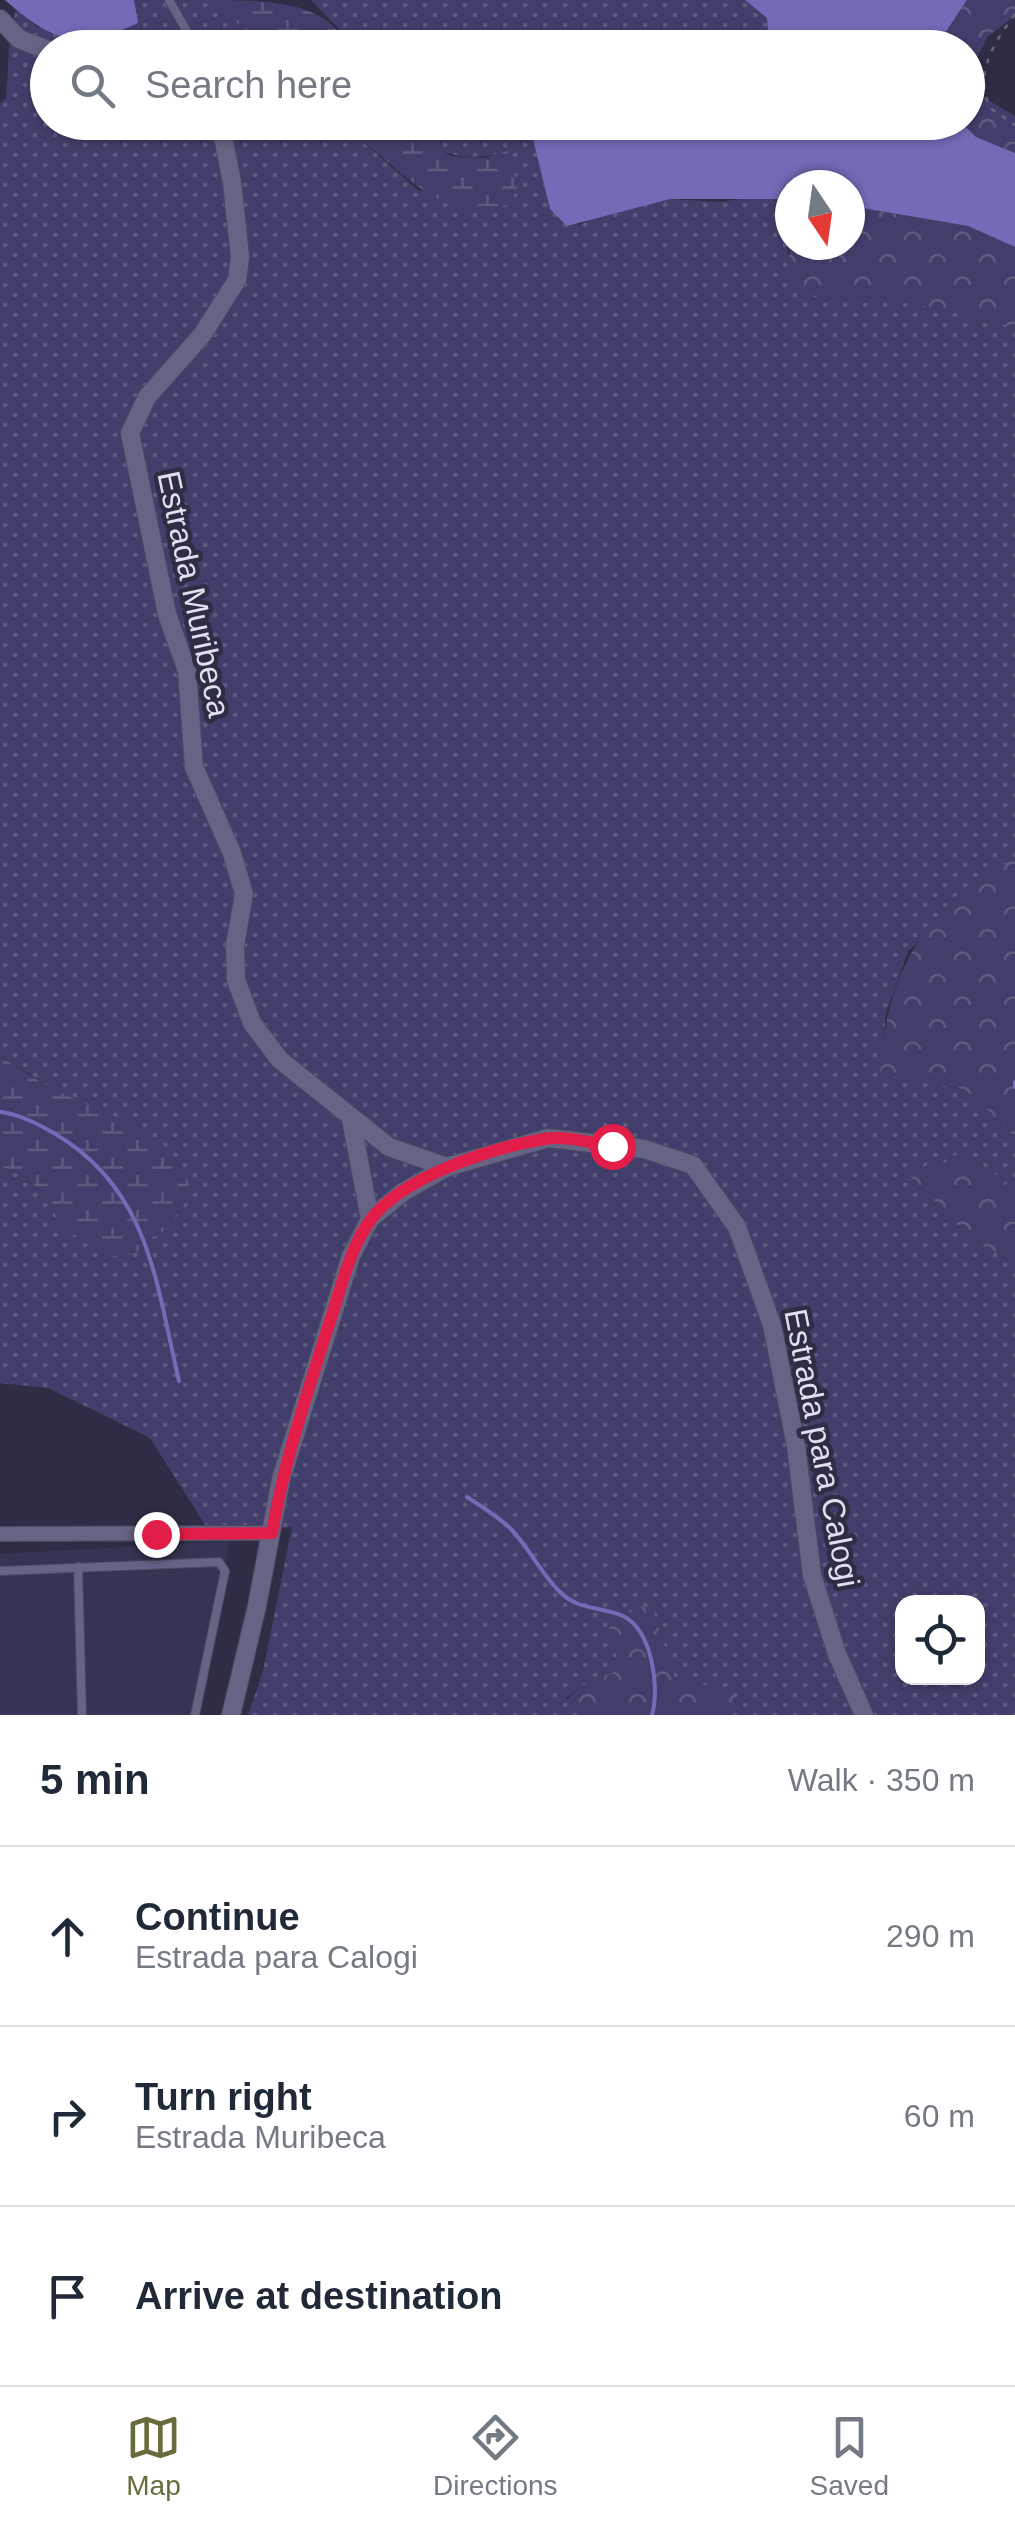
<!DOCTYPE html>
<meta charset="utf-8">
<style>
:root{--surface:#fff;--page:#f2f2f3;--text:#1f2937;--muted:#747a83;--line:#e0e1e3;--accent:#696c3a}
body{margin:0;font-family:Arial,sans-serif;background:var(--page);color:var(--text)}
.controls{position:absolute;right:30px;bottom:30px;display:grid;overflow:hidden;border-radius:20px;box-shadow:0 2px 8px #0004}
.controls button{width:90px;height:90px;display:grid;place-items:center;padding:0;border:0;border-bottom:2px solid var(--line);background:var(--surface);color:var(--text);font:50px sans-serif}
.compass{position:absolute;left:775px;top:170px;width:90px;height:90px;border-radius:50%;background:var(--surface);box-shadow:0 2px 8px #0004;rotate:167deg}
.stop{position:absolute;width:30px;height:30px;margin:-22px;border:8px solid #e11d48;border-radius:50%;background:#fff}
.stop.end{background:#e11d48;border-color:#fff;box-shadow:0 2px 10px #0008}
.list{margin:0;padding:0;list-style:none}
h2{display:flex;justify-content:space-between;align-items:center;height:130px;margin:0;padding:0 40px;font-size:42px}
h2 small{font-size:32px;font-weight:400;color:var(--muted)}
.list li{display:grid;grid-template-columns:65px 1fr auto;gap:30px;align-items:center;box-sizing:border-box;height:180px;padding:0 40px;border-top:2px solid var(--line)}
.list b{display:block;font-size:38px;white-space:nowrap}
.list p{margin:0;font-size:32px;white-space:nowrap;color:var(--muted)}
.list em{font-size:32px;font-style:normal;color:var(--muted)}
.icon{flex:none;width:55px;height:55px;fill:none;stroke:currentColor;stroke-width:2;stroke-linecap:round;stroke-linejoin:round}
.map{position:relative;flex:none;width:1015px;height:1715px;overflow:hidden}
.search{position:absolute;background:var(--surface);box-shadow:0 2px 8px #0004;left:30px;right:30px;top:30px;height:110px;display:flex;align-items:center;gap:25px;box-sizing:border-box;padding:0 35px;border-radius:55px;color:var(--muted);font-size:38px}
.sheet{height:670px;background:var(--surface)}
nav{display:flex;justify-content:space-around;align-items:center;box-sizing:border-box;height:140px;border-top:2px solid var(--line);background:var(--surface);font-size:28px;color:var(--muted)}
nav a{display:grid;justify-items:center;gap:5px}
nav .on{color:var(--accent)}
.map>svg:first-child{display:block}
.built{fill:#363453}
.grass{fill:url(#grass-dots);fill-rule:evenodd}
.forest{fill:url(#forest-crowns)}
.wetland{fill:url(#wetland-marsh)}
.water{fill:#726bb7}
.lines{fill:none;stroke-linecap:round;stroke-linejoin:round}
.stream{stroke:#726bb7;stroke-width:4}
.service-casing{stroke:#4a4a60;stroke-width:10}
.minor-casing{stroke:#4a4a60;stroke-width:16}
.tertiary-casing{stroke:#4a4a60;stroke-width:20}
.path{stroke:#66657a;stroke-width:2.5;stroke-dasharray:5 8;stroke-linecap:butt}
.service{stroke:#666485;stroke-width:8}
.minor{stroke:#666485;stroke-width:14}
.tertiary{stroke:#666485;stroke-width:18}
.route{stroke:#e11d48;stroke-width:12}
.labels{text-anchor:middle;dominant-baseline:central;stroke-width:9;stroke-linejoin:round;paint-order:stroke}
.street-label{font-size:32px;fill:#e0e0f0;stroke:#2e2d45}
</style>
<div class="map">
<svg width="1015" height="1715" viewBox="0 0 1015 1715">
<defs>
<pattern id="grass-dots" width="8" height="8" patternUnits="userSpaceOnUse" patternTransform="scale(2.5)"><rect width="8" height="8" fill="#423e6b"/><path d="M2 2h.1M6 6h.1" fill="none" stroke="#5d5a80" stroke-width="1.8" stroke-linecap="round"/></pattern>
<pattern id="forest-crowns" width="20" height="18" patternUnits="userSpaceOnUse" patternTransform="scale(2.5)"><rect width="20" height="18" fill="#423e6b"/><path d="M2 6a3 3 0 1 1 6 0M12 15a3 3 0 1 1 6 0" fill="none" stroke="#5d5a80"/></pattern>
<pattern id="wetland-marsh" width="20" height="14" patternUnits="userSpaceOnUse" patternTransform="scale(2.5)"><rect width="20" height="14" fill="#423e6b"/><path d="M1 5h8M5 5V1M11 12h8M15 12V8" fill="none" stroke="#5d5a80"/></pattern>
</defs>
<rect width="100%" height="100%" fill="#2e2d45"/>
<polygon class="built" points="230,1541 191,1715 0,1715 0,1554"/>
<g class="grass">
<path d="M 134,0 L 209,0 L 253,36 L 258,47 L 48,48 L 48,122 L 335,123 L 350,130 L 419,191 L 507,152 C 464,163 434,155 402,123 L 529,123 L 550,209 L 579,225 L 605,212 L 670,199 L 721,202 L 757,196 L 781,197 L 788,254 L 815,296 L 891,298 L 1015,327 L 1015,857 L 908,951 L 886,1013 L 880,1073 L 959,1088 L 974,1096 L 1015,1137 L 1015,1187 L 962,1153 L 908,1173 L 969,1236 L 1015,1264 L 1015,1715 L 733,1715 L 736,1701 L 730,1688 L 676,1682 L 653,1610 L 608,1623 L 619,1664 L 615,1672 L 586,1684 L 566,1698 L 588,1715 L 248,1715 L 263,1671 L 292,1527 L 211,1534 L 150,1438 L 48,1388 L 0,1383 L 0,1167 C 27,1171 40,1194 58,1214 L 55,1090 L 0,1056 L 0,104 L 6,98 C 9,65 7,42 16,10 L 37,27 L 135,4 ZM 902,1602 L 978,1602 L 978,1678 L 902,1678 Z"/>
<polygon points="311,0 745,0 767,18 768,33 762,42 740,48 679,47 654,38 580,33 553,47 347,47 343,33"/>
</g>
<g class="forest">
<polygon points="967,0 1015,0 1015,16 988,36 971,70 981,96 1015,116 1015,153 976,137 962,123 968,122 968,48 936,48"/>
<polygon points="781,197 790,199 790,245 850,245 850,206 968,226 1015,247 1015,327 891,298 815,296 793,277"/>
<path d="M 1015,857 L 1015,1137 L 974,1096 L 959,1088 L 880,1074 C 884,1002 904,946 957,895 C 974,880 997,871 1015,857 Z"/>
<polygon points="962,1153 1015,1187 1015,1264 969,1236 907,1173"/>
<polygon points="643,1606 653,1610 676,1682 731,1688 736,1701 733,1715 588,1715 566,1700 586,1683 615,1672 619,1664 608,1623 611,1615"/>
</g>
<g class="wetland">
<path d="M 209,0 C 263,0 329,0 347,47 L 258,47 L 253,36 Z"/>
<path d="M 335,123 L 402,123 L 451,156 L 484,158 L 507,151 L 518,186 L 510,204 C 434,232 393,152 335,123 Z"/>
<path d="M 0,1056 C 18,1067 35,1079 54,1089 C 99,1114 187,1131 190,1195 C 162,1237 130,1281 80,1239 C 74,1234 65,1229 61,1223 C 45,1200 31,1171 0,1167 Z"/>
</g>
<g class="water">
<path d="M 5,0 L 134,0 L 138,23 C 79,51 52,42 5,0 Z"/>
<polygon points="745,0 967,0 936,47 740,47 762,42 768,33 767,18"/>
<polygon points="580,33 654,38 679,47 553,47"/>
<polygon points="529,123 962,123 976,137 1015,153 1015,247 968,226 850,206 850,185 790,185 790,199 670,199 567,226 550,209"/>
</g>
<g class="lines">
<g class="stream">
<polyline points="1015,1082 1015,1087"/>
<path d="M 0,1112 C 20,1114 40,1125 57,1135 C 150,1191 156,1284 179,1381"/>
<path d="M 467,1497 C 482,1507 499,1517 511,1529 C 529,1548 541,1573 559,1591 C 578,1611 600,1606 623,1616 C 652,1630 660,1687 652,1715"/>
</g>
<defs>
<g id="service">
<polyline points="169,0 189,35 189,48"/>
<polyline points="78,1567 82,1715"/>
<polyline points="0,1571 219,1562 225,1571 195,1715"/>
</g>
<polyline id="minor" points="0,1534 272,1533"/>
<g id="tertiary">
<polyline points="0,19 19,39 48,50"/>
<polyline points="220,122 232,182 240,257 237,280 202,335 147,397 130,433 167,614 187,671 194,767 232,853 244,894 235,945 236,980 252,1023 280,1060 389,1147 447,1167"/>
<polyline points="351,1119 370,1219"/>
<polyline points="231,1715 257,1606 281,1479 351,1256 370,1219 403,1192 447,1167 548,1138 644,1149 693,1165 737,1227 772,1325 796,1446 812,1575 837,1654 864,1715"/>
</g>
</defs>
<use href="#service" class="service-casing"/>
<use href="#minor" class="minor-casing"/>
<use href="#tertiary" class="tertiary-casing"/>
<path class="path" d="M 1015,14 C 994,43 974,72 990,108 L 1015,125"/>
<use href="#service" class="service"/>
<use href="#minor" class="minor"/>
<use href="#tertiary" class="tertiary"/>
</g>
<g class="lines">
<path class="route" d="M 156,1534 L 272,1533 C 284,1461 308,1391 330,1321 C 341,1288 349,1251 369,1222 C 400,1177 492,1148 544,1139 C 564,1135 591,1143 612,1146"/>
</g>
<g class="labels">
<g class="street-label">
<text transform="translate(194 594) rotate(78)">Estrada Muribeca</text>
<text transform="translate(822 1448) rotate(79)">Estrada para Calogi</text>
</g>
</g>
</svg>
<div class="controls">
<button><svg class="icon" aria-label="locate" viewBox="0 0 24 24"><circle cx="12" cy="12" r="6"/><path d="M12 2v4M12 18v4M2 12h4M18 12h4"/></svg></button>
</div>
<svg class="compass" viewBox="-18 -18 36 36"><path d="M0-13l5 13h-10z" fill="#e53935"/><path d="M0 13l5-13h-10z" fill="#747a83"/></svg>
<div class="stop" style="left:612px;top:1146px"></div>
<div class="stop end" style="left:156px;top:1534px"></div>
<div class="search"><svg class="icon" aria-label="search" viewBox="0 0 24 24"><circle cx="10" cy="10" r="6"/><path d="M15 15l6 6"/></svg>Search here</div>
</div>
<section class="sheet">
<h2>5 min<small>Walk · 350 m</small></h2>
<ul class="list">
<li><svg class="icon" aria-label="ahead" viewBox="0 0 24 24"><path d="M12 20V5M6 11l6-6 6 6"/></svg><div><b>Continue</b><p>Estrada para Calogi</p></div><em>290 m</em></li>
<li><svg class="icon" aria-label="right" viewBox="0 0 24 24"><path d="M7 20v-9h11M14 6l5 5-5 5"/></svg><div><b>Turn right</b><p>Estrada Muribeca</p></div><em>60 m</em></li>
<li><svg class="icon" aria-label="arrive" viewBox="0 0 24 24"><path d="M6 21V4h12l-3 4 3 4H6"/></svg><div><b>Arrive at destination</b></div></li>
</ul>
</section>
<nav>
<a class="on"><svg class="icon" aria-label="map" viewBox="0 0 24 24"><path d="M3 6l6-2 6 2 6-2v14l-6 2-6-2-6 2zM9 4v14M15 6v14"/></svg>Map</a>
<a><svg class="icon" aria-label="directions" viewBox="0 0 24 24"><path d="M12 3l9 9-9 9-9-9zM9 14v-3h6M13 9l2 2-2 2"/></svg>Directions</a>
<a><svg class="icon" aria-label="saved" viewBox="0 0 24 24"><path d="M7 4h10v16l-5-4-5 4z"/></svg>Saved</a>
</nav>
